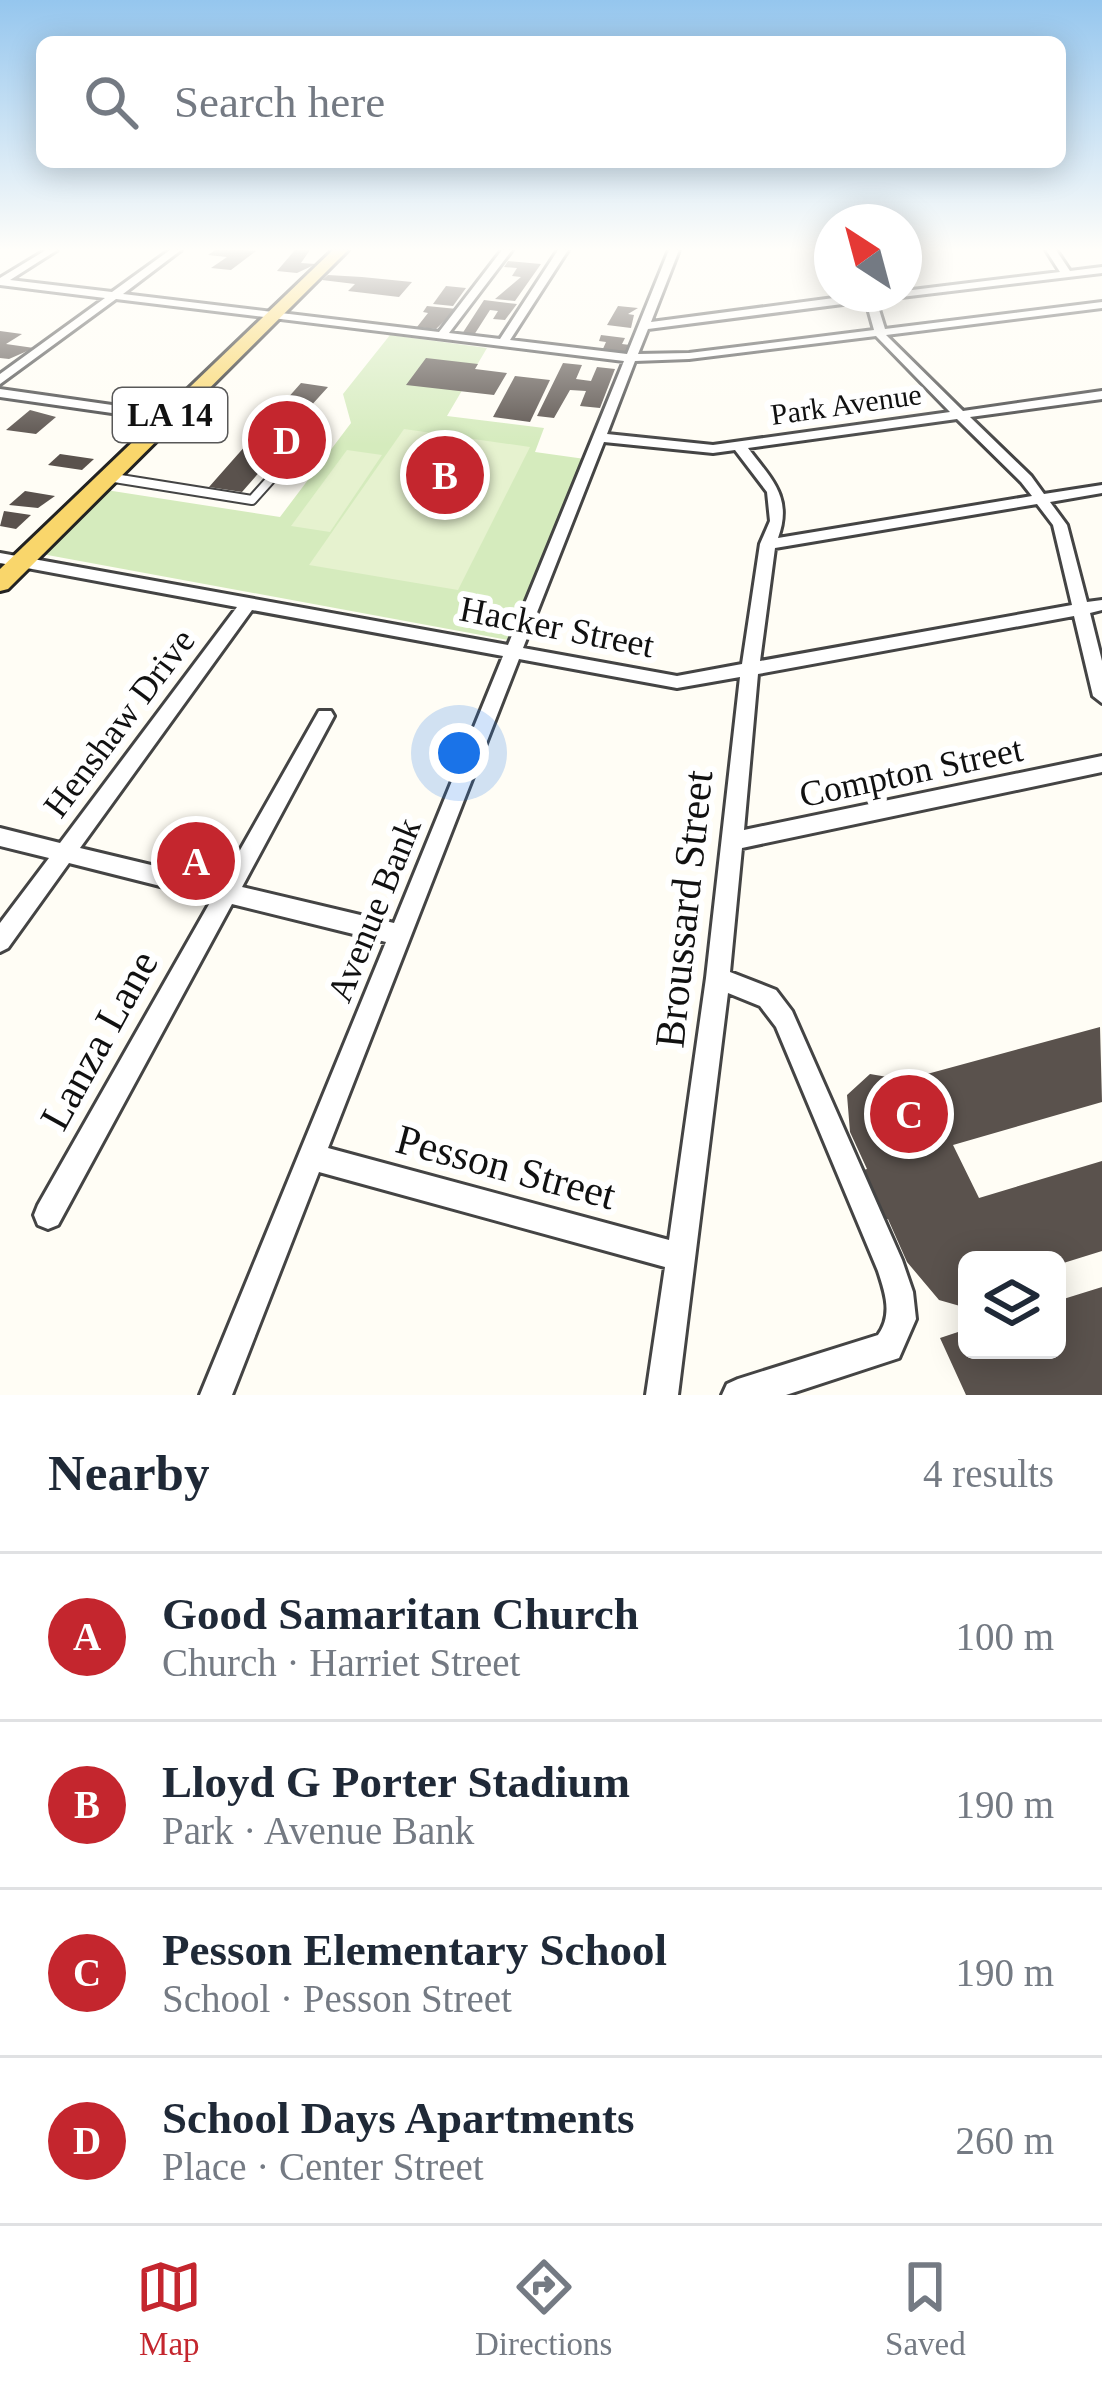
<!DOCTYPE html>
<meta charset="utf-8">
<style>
:root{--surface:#fff;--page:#f2f2f3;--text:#1f2937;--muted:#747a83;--line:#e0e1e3;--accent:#c4262e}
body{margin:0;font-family:"Times New Roman",serif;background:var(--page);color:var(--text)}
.controls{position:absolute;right:36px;bottom:36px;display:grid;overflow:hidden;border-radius:18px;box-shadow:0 6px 30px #0003}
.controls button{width:108px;height:108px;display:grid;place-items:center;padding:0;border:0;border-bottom:3px solid var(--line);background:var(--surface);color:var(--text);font:60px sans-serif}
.compass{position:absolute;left:814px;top:204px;width:108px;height:108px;border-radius:50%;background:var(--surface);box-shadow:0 6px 30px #0003;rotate:324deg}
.you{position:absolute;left:459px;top:753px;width:42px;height:42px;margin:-30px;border:9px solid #fff;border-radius:50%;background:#1a73e8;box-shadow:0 0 0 18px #1a73e833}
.badge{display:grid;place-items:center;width:78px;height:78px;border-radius:50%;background:var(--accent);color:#fff;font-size:39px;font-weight:700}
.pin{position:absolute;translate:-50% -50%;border:6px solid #fff;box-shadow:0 3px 12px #0006}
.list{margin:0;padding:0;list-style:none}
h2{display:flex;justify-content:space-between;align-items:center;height:156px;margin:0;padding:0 48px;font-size:51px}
h2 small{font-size:39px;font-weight:400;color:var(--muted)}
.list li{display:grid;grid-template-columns:78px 1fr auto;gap:36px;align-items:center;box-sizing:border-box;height:168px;padding:0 48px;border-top:3px solid var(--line)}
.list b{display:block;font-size:45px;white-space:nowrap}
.list p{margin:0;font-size:39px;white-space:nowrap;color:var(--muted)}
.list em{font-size:39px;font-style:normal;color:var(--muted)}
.icon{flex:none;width:66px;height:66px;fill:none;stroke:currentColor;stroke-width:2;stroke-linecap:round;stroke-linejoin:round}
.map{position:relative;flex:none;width:1102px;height:1395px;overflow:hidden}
.search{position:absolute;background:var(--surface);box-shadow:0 6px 30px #0003;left:36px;right:36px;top:36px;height:132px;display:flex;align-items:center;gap:30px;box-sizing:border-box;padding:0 42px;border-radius:18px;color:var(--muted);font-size:45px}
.sheet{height:828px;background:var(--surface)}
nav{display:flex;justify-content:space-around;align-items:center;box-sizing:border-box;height:168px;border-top:3px solid var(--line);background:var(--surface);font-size:33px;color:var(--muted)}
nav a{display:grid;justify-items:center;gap:6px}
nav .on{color:var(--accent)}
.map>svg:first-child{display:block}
.green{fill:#d5ebbd}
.pitch{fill:#e6f2cf}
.building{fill:#5a524d}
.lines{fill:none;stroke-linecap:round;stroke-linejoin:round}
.lane-casing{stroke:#444;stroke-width:12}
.street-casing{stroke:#444;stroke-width:6}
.primary-casing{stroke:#222;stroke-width:6}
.lane{stroke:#fff;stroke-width:8}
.street{fill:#fff;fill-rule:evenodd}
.primary{fill:#f9d66b;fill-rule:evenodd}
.labels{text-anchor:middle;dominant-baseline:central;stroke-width:12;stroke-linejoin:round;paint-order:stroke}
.far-street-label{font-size:30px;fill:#111;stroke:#fff}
.shield{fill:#fff;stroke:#585858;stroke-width:3}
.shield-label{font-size:33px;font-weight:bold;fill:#111}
.street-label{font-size:36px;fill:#111;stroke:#fff}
.near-street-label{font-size:42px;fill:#111;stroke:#fff}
</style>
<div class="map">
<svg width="1102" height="1395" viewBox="0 0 1102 1395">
<rect width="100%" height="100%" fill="#fffdf5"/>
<polygon class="green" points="390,335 487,348 447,416 544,428 535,452 585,459 508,640 42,554 106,490 280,517 351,423 343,394"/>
<g class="pitch">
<polygon points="404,429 530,447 458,590 309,565"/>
<polygon points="347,450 382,455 330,532 291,526"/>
</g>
<g class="building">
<polygon points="215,250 246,250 256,251 231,270 211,268 227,257 208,255"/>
<polygon points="295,250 310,250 301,263 316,264 297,273 277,271"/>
<polygon points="508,261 541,264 515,301 495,299 521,277 512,276 517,268 504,267"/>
<polygon points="328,275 362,277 412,282 399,297 348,291 355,284 322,280"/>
<polygon points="446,286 466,288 453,306 433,304"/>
<polygon points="484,300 517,304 505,320 493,319 498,311 490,310 474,335 462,334"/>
<polygon points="427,306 457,309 436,329 417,327 428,313 423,312"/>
<polygon points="618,306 638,308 628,314 634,315 631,328 607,325"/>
<polygon points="0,331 22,334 6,344 34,348 9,359 0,358"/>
<polygon points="601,335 625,338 622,344 630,345 627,354 602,351 606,342 599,341"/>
<polygon points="426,358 478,364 475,369 507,373 494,395 406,385"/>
<polygon points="563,363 582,365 576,379 591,381 597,367 615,369 600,408 580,406 586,391 570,390 554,418 537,416"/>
<polygon points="515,376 550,380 530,422 493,417"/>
<polygon points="301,383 328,387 290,429 325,434 315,448 278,443 282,446 242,492 209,487"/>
<polygon points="30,410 56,417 36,434 6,430"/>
<polygon points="60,454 94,459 82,470 48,465"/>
<polygon points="25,491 55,496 38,508 9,505"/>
<polygon points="4,511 31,515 16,529 0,526"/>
<polygon points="1100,1027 1102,1102 953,1145 979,1198 1102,1161 1102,1251 1057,1265 1057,1260 967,1260 967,1308 939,1300 907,1262 888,1219 879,1222 858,1172 867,1169 850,1132 847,1095 870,1074 905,1080"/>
<polygon points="1102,1287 1102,1395 966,1395 940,1338 967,1329 967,1350 1057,1350 1057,1301"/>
</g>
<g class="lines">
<defs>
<g id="lane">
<polyline points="285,463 311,468"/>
<polyline points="108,477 252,500 296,451"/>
</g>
<g id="street">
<path d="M 46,250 L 57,250 L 10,280 L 112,292 L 170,250 L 181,250 L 123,294 L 439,332 L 502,250 L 512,250 L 449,333 L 500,339 L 558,250 L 568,250 L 510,340 L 627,354 L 669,250 L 679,250 L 651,322 L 864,294 L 904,294 L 904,291 L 1060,272 L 1046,250 L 1056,250 L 1070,271 L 1102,267 L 1102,273 L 876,300 L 885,329 L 1102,302 L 1102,308 L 886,335 L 963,411 L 1102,391 L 1102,399 L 970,417 L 1031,476 L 1044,494 L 1102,485 L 1102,493 L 1050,502 L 1067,525 L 1087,602 L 1102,600 L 1102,610 L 1090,613 L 1102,661 L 1102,703 L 1093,696 L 1074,616 L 758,674 L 744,830 L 1102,756 L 1102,772 L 742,848 L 730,972 L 776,990 L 792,1011 L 902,1260 L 913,1292 L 916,1319 L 899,1358 L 786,1395 L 722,1395 L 727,1384 L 738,1379 L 878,1335 C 893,1314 885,1293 878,1271 L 776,1027 L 760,1006 L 728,993 L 678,1395 L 646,1395 L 665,1267 L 319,1172 L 232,1395 L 200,1395 L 386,942 L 232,904 L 58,1225 L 48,1229 L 38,1225 L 34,1215 L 38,1205 L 212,899 L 69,863 L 8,948 L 0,952 L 0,923 L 49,858 L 0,846 L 0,828 L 60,843 L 237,607 L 0,563 L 0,553 L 508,645 L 624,361 L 116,299 L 0,384 L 0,374 L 105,298 L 0,285 L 0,278 ZM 866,301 L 874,330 L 689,353 L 638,354 L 648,329 ZM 876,336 L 950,412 L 713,445 L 607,434 L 635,361 L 689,359 ZM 957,419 L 1021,482 L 1032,496 L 778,538 C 793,497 771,479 748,448 ZM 604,442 L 713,453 L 735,450 L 767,492 L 770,521 L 760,544 L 742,664 L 677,676 L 523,648 ZM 1037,504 L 1053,525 L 1072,605 L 760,661 L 775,548 ZM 252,610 L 503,656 L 394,923 L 242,887 L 334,716 L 331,711 L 319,711 L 222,882 L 80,848 ZM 519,659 L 677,688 L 740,677 L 706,978 L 669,1240 L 328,1148 Z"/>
<polygon points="0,389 168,413 174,417 168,421 0,397"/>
</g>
<polygon id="primary" points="333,250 348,250 8,589 0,591 0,569"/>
</defs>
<use href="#lane" class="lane-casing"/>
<use href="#street" class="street-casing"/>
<use href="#primary" class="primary-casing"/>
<use href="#lane" class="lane"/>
<use href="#street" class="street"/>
<use href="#primary" class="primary"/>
</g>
<linearGradient id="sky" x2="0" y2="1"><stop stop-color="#95c6ee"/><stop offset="0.56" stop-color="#fffefa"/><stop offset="1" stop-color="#fffefa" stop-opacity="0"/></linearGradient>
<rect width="1102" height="445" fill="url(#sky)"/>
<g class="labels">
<g class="far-street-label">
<text transform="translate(846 404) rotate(-8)">Park Avenue</text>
</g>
<rect class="shield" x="113" y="388" width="114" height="54" rx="9"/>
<g class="shield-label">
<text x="170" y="415">LA 14</text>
</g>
<g class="street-label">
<text transform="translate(557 627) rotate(11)">Hacker Street</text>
<text transform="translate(119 723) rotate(-53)">Henshaw Drive</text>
<text transform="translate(911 772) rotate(-12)">Compton Street</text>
<text transform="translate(374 910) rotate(-68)">Avenue Bank</text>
</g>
<g class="near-street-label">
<text transform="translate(684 909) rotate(-84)">Broussard Street</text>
<text transform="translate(99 1040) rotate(-61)">Lanza Lane</text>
<text transform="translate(506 1167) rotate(15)">Pesson Street</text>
</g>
</g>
</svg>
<div class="controls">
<button><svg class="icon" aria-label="layers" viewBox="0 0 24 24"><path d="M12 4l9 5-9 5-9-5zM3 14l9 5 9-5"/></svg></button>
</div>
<svg class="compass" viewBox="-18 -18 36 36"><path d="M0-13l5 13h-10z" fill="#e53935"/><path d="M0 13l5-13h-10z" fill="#747a83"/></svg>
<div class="you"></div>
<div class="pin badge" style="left:196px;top:861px">A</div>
<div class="pin badge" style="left:445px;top:475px">B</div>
<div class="pin badge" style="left:909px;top:1114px">C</div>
<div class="pin badge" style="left:287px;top:440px">D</div>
<div class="search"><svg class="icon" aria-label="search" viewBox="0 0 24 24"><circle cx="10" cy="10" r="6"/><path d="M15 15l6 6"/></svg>Search here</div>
</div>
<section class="sheet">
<h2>Nearby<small>4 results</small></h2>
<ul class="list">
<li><span class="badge">A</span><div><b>Good Samaritan Church</b><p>Church · Harriet Street</p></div><em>100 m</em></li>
<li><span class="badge">B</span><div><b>Lloyd G Porter Stadium</b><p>Park · Avenue Bank</p></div><em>190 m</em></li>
<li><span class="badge">C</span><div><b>Pesson Elementary School</b><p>School · Pesson Street</p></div><em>190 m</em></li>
<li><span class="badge">D</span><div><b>School Days Apartments</b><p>Place · Center Street</p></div><em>260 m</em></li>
</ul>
</section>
<nav>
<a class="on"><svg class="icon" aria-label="map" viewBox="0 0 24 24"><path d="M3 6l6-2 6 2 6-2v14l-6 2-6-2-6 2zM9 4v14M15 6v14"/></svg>Map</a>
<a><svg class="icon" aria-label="directions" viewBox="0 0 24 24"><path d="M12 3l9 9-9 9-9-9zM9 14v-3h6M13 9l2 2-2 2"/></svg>Directions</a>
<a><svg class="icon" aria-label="saved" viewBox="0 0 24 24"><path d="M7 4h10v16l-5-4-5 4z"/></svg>Saved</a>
</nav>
